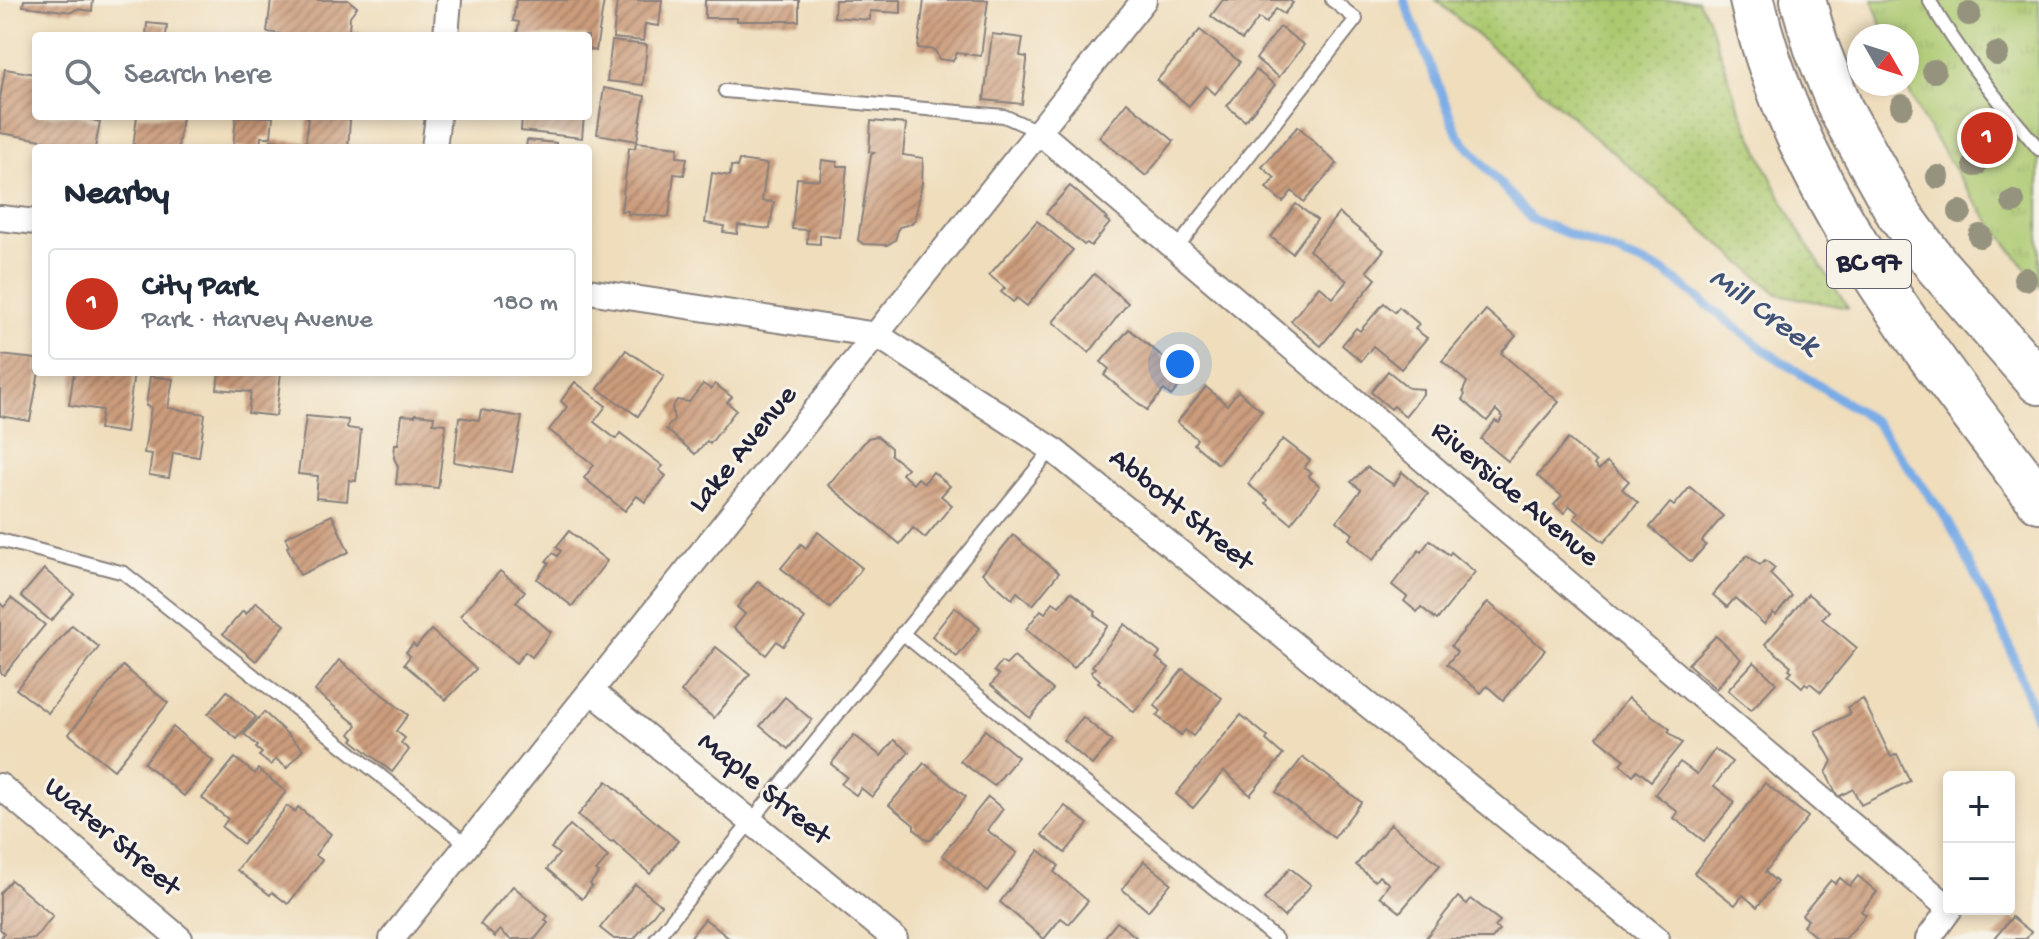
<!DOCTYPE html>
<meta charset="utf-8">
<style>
:root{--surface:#fff;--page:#f6f6f7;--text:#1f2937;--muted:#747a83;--line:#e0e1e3;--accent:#c8321e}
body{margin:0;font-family:"Gochi Hand",sans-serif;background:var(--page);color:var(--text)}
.controls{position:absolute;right:24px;bottom:24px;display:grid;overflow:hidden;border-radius:8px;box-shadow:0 4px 12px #0003}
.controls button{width:72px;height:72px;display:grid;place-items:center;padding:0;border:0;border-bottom:2px solid var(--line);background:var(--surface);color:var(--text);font:40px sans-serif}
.compass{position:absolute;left:1847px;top:24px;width:72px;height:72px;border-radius:50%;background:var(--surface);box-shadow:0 4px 12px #0003;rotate:129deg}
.you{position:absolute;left:1180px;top:364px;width:28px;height:28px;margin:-20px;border:6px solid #fff;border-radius:50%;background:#1a73e8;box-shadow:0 0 0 12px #1a73e833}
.badge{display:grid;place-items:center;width:52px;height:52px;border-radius:50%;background:var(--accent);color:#fff;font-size:26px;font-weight:700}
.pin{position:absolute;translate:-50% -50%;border:4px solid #fff;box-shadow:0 2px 8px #0006}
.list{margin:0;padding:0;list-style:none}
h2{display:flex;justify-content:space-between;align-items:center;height:104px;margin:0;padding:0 32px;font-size:34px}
h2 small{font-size:26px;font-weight:400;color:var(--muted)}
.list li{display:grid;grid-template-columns:52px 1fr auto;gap:24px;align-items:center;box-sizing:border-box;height:112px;margin:0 16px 16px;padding:0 16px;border:2px solid var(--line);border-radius:8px}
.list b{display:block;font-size:30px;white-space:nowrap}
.list p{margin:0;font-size:26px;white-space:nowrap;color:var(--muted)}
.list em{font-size:26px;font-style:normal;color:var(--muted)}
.icon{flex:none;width:44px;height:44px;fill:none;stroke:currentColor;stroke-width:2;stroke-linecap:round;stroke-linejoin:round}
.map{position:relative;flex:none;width:2039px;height:939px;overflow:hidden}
.search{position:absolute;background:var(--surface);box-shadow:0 4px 12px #0003;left:32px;top:32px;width:560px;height:88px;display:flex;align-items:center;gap:20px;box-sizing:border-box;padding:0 28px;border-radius:8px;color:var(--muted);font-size:30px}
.panel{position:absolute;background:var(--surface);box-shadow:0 4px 12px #0003;left:32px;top:144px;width:560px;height:232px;border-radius:8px}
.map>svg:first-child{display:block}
.grass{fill:url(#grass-dots);stroke:#677656;stroke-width:2}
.park{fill:url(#park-tufts);stroke:#677656;stroke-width:2}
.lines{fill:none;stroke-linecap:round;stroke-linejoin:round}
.stream{stroke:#7aace6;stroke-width:9}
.building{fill:url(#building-hatch)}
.lane-casing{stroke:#88807c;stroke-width:16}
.street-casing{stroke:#88807c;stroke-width:28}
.highway-casing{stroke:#88807c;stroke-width:48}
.lane{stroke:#fff;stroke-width:12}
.street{stroke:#fff;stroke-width:24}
.highway{stroke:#fff;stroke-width:44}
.tree{fill:#95927e}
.labels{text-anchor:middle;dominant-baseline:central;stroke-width:6;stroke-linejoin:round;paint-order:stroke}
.shield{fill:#f7f3e8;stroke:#62616f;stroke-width:2}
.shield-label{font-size:28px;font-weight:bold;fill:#22223b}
.street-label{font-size:30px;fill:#22223b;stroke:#f7f3e8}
.water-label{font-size:32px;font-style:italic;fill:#415277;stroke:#f7f3e8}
</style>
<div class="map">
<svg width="2039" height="939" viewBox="0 0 2039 939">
<defs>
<pattern id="grass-dots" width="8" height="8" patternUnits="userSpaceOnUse" patternTransform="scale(2)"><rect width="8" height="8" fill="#acc970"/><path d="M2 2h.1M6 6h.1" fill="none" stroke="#94ac62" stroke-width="1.8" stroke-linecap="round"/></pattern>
<pattern id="park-tufts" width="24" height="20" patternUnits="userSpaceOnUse" patternTransform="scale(2)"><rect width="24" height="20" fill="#acc970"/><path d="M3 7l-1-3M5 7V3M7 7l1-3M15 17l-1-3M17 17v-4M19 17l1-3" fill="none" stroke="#94ac62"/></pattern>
<pattern id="building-hatch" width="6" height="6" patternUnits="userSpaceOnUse" patternTransform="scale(2)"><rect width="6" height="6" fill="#cc9c7c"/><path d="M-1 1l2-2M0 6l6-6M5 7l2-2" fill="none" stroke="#a57f67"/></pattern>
</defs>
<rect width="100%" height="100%" fill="#f7f3e8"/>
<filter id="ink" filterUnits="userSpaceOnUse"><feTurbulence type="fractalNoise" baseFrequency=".0125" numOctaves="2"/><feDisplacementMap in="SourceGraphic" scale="16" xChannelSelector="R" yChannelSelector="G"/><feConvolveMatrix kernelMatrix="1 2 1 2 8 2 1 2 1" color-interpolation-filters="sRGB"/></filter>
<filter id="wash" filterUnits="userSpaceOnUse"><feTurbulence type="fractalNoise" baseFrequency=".006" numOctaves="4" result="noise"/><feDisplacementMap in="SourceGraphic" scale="32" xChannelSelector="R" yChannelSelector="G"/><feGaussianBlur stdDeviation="1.8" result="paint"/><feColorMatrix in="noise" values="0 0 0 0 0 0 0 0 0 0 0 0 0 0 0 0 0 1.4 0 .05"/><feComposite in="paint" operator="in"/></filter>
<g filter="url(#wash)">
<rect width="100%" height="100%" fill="#efddbc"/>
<polygon class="grass" points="1436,0 1697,0 1707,16 1737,102 1767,170 1798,230 1848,308 1778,294"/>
<polygon class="park" points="1872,0 2039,0 2039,286 1973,199 1924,121 1905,84 1907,36 1886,36"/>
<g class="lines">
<polyline class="stream" points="1404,0 1458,135 1531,219 1665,272 1766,351 1875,422 1949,522 2007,640 2039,726"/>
</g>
<g id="blocks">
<g class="building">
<polygon points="24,0 93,0 92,11 76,9 72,12 23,6"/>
<polygon points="271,0 348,0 357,7 350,16 349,30 361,31 360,36 281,36 281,34 267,32"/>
<polygon points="516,0 604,0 596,51 588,49 588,36 517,36 519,22 513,21"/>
<polygon points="617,0 662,0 659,26 645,24 643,41 613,38"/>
<polygon points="705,0 799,0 799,21 737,21 737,18 705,18"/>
<polygon points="835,0 901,0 901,13 870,11 870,20 834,17"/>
<polygon points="924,0 988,0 981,56 957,53 953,61 939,59 935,50 918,48"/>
<polygon points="1223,0 1289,0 1293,3 1284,14 1276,9 1266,23 1259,18 1242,40 1211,16"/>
<polygon points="147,23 167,25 166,36 146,36"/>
<polygon points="1280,27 1304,45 1279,77 1256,59"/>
<polygon points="1200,30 1240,62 1215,94 1206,86 1189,106 1157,80"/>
<polygon points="992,34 1023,38 1020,56 1027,57 1027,61 1022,104 984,100"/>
<polygon points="612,41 647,45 643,85 607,81"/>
<polygon points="5,69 36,74 36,116 78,116 100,122 95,148 65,148 66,144 0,133 0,98"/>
<polygon points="1256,70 1275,85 1245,121 1227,106"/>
<polygon points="604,88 645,96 637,141 597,134"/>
<polygon points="1127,102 1174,141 1146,176 1099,137"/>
<polygon points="137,116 182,116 178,148 133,148"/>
<polygon points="236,116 273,117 271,137 261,137 260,148 233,148"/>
<polygon points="308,116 348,116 348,119 350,120 348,148 270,148 271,140 306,142"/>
<polygon points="522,116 584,116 582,138 521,131"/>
<polygon points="871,121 906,124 903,155 923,158 922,183 915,219 911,224 899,227 895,240 887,245 863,244 858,240 871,155 874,153 869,152"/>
<polygon points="1298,126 1337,164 1304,202 1292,191 1283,202 1266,188 1275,178 1262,167"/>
<polygon points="527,140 556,143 556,148 526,148"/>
<polygon points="636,142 678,147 677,157 687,158 684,175 674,174 669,217 628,214 628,211 621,211 629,148 635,148"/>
<polygon points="739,160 767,164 762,201 774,202 770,229 738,225 737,234 723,232 724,226 705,223 712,173 730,176 731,166 737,167"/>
<polygon points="822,160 837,162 837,166 847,166 840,238 820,235 820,244 807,243 808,230 792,229 797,178 820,180"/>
<polygon points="1070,186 1107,218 1105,219 1110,223 1091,246 1087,243 1084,245 1046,213"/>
<polygon points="1296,204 1317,220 1292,253 1271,237"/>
<polygon points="1339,213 1384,250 1367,271 1376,279 1321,346 1291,321 1319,286 1333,298 1347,281 1309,250"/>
<polygon points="1037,221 1073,250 1027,306 1017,298 1013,302 1001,292 1005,288 989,275"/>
<polygon points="1094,274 1128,303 1089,353 1053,322"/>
<polygon points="1384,303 1395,312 1399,307 1419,324 1415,329 1427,338 1401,369 1373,346 1361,361 1342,345 1356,328 1360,331"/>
<polygon points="1486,310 1516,336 1501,353 1559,402 1508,461 1481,439 1495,421 1499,423 1503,417 1496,410 1487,421 1462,399 1465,395 1463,391 1467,382 1442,361"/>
<polygon points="1129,329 1187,377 1171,396 1164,390 1147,410 1104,375 1109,369 1101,362"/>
<polygon points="626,350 664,376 638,416 598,389"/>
<polygon points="0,355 36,359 36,372 39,372 30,421 0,416"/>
<polygon points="1388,371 1409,388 1423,389 1423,394 1405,416 1394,406 1391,409 1371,392"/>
<polygon points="74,372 134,372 126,433 99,429 102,410 69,405"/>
<polygon points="219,372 281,372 276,416 248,413 251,392 217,389"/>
<polygon points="150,376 173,379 168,408 205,414 199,457 173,453 169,478 149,475 152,454 144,453 151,407 146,406"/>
<polygon points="575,382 606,406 594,422 616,439 620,433 663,466 659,470 666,476 645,502 637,496 625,511 584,478 594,465 549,430 567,407 561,401"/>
<polygon points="703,384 711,389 715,384 732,397 727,402 736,410 710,444 707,441 695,454 666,429 674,419 672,407 677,400 689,402"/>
<polygon points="1206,387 1227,405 1238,391 1262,411 1218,464 1194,444 1197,439 1177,422"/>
<polygon points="481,410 522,417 512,472 454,462 459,417 479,420"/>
<polygon points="415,414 434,416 433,423 446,424 438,488 396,484 398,466 394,458 395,444 398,444 402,415 415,416"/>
<polygon points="306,416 348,420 347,428 361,430 356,481 349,480 347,501 316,498 318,476 298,474"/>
<polygon points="877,436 891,448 891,455 907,468 902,474 913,484 918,478 924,483 933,472 950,486 941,496 952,505 925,538 913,528 900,544 828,485 868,438"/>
<polygon points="1283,439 1310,460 1304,468 1311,473 1308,476 1320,486 1291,523 1266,503 1268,500 1248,484"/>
<polygon points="1568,439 1596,462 1594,465 1599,470 1607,462 1629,481 1622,489 1638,503 1604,542 1574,518 1578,513 1570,506 1564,513 1554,505 1562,496 1537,476"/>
<polygon points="1367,467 1394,485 1402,472 1428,494 1373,560 1349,539 1353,534 1337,521 1361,490 1351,482"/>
<polygon points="1690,487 1723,516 1702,541 1706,545 1691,562 1650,527 1670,503 1674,506"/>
<polygon points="332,515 349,552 300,575 287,547 289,546 285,537"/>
<polygon points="569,531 607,561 572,606 537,579 549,563 546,561 553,553 557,556 561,551 556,547"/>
<polygon points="818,532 862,568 830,608 781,568 801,544 806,548"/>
<polygon points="1013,535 1059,573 1033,605 1017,592 1012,599 982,573"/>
<polygon points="1430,540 1449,555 1451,552 1475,572 1437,620 1421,607 1417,612 1404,601 1407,597 1392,585 1419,550 1421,552"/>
<polygon points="1747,555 1760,565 1765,560 1775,568 1770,574 1792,596 1776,615 1773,613 1764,624 1735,598 1727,607 1713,595"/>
<polygon points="44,569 74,594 51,621 21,596"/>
<polygon points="500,571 525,591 516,602 551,632 532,657 525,652 516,663 460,616"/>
<polygon points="758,581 805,619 783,646 777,641 766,655 734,628 745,614 737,607"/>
<polygon points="1071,592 1096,612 1094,615 1108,626 1074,668 1026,629 1041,610 1045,613 1053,602 1059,606"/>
<polygon points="1808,594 1829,611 1822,619 1857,648 1821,692 1810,683 1808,685 1805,683 1802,687 1788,675 1792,671 1789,669 1791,666 1765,644"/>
<polygon points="11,598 45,625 4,675 0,672 0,603 4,607"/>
<polygon points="256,602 285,625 256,661 223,634 243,611 246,614"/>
<polygon points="1488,602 1545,650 1503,700 1487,686 1481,693 1447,664 1457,652 1451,646"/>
<polygon points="955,607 980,628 957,657 932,636"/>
<polygon points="1125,624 1160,653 1156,658 1169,668 1134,712 1098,682 1100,680 1091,672 1095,668 1092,666"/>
<polygon points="72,625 99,647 48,713 16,689"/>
<polygon points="431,630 476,669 446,700 404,664 410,656 406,652 413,644 416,647"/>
<polygon points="1716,636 1741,659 1716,689 1688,664"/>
<polygon points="716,647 750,674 714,718 681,692"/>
<polygon points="1014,657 1053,690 1030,718 991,685 999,675 994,671 1001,662 1006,665"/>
<polygon points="339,660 408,715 396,731 405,738 401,743 409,750 392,772 352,740 354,738 350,734 357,725 315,691"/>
<polygon points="1754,662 1776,683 1751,710 1728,690"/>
<polygon points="123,666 168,703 114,770 69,734"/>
<polygon points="1183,669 1222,698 1193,736 1185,730 1181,735 1157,716 1161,711 1154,705"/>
<polygon points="227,691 256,717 237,739 208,714"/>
<polygon points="785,697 812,720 788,749 760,726"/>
<polygon points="1628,698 1670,729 1668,732 1682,743 1651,781 1637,770 1633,775 1620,764 1624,759 1597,737"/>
<polygon points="1863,699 1891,757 1897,754 1910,781 1861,805 1853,789 1838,797 1826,773 1832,761 1815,731 1850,714 1847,707"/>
<polygon points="264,712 303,749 287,768 276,759 271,765 259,756 262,753 256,748 258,746 244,734"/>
<polygon points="1241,715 1268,737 1266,740 1283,755 1250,795 1224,771 1193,808 1176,794"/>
<polygon points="1083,717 1112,741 1092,765 1063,740"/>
<polygon points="173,727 213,761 184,796 144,763"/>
<polygon points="985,730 1018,757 994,786 960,761"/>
<polygon points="854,735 881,756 894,740 909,752 872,797 861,788 856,795 841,784 847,777 831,764"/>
<polygon points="1715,749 1732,762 1714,786 1735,802 1704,841 1674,818 1678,812 1655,794 1680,762 1697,774"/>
<polygon points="1303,757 1361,802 1334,838 1276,792"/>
<polygon points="235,758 255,774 258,769 286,792 243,844 222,827 228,819 202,798"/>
<polygon points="924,763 966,797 931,840 927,840 914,829 914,825 889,805"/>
<polygon points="607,781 678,841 650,874 613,841 611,842 578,815"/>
<polygon points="1765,783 1808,817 1765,872 1777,882 1757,907 1743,895 1735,905 1694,873"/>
<polygon points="988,797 1003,809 987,830 1017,853 987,891 942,855"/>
<polygon points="287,806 295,812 298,807 331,834 315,855 322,860 288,904 272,892 270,895 237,870"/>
<polygon points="1065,806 1088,824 1065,853 1042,835"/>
<polygon points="1391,824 1440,865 1400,912 1380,896 1389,884 1379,876 1375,881 1356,865"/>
<polygon points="570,825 608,857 596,871 599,873 590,884 592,886 582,899 547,869 559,854 551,848"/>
<polygon points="1039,850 1059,866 1054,872 1088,901 1069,924 1061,918 1044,939 1000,902"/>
<polygon points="1144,861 1171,883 1148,911 1122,889"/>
<polygon points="1290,868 1311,885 1284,917 1264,899"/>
<polygon points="1858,876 1877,892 1861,911 1866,915 1845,939 1818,939 1803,926 1808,920 1802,915 1831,880 1835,884 1840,878 1850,886"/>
<polygon points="11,880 53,916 34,939 0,939 4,933 0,929 0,893"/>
<polygon points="635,884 661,905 634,939 614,939 600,928"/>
<polygon points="513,886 548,916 545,920 548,923 535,939 510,939 500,930 495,937 480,924"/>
<polygon points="1458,897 1467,904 1471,899 1500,921 1495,927 1499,930 1492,939 1425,939"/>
<polygon points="2012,917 2031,932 2026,939 1994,939"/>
<polygon points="705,919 730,939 689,939"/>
<polygon points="1117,922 1136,937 1134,939 1103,939"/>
</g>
</g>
</g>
<g filter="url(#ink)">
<use href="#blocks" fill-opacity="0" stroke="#88807c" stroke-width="2"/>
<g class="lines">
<defs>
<g id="lane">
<path d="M 1929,0 C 1960,54 1998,101 2039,149"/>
<polyline points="725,91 1004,116 1038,131"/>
<polyline points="1176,249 1356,19 1332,0"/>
<polyline points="0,540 124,573 468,845"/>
<polyline points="902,633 1276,939"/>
<polyline points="656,939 1052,449"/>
</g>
<g id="street">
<polyline points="446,36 449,0"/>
<polyline points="1038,131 1949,908"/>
<polyline points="434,148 438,116"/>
<polyline points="0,218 36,222"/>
<polyline points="588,291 877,335 1052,449 1657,939"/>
<polyline points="591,691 895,939"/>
<polyline points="0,786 180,939"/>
<polyline points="392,939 1144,0"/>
<polyline points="1928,939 1950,909"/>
</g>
<g id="highway">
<path d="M 1752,0 C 1794,188 1924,350 2039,500"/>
<polyline points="1803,0 1816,46 1841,110 1899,214 1938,267 2039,382"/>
</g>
</defs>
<use href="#lane" class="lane-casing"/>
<use href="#street" class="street-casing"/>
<use href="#highway" class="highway-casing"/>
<use href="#lane" class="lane"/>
<use href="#street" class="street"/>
<use href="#highway" class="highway"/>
</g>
<g class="tree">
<circle cx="1969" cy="14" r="12"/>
<circle cx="1997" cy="54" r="12"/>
<circle cx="1934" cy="71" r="12"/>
<circle cx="1902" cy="106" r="12"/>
<circle cx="1975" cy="131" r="12"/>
<circle cx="1975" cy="165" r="12"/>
<circle cx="1938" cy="177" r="12"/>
<circle cx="2013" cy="202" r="12"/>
<circle cx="1960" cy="212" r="12"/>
<circle cx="1980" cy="236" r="12"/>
<circle cx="2025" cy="279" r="12"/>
</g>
</g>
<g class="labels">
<rect class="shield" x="1827" y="240" width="84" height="48" rx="6"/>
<g class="shield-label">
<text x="1869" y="264">BC 97</text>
</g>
<g class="street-label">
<text transform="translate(744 450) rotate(-51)">Lake Avenue</text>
<text transform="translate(1514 495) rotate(40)">Riverside Avenue</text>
<text transform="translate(1180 511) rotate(39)">Abbott Street</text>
<text transform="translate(763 790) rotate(39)">Maple Street</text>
<text transform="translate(111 838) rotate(40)">Water Street</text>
</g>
<g class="water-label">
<text transform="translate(1763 313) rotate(36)">Mill Creek</text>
</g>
</g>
</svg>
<div class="controls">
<button>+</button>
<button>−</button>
</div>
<svg class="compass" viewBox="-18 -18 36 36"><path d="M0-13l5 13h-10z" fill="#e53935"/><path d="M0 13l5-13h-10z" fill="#747a83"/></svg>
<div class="you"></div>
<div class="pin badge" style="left:1987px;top:138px">1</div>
<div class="search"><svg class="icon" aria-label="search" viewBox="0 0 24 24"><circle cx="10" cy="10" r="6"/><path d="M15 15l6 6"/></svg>Search here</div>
<section class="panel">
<h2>Nearby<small></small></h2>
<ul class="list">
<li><span class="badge">1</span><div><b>City Park</b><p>Park · Harvey Avenue</p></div><em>180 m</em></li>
</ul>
</section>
</div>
